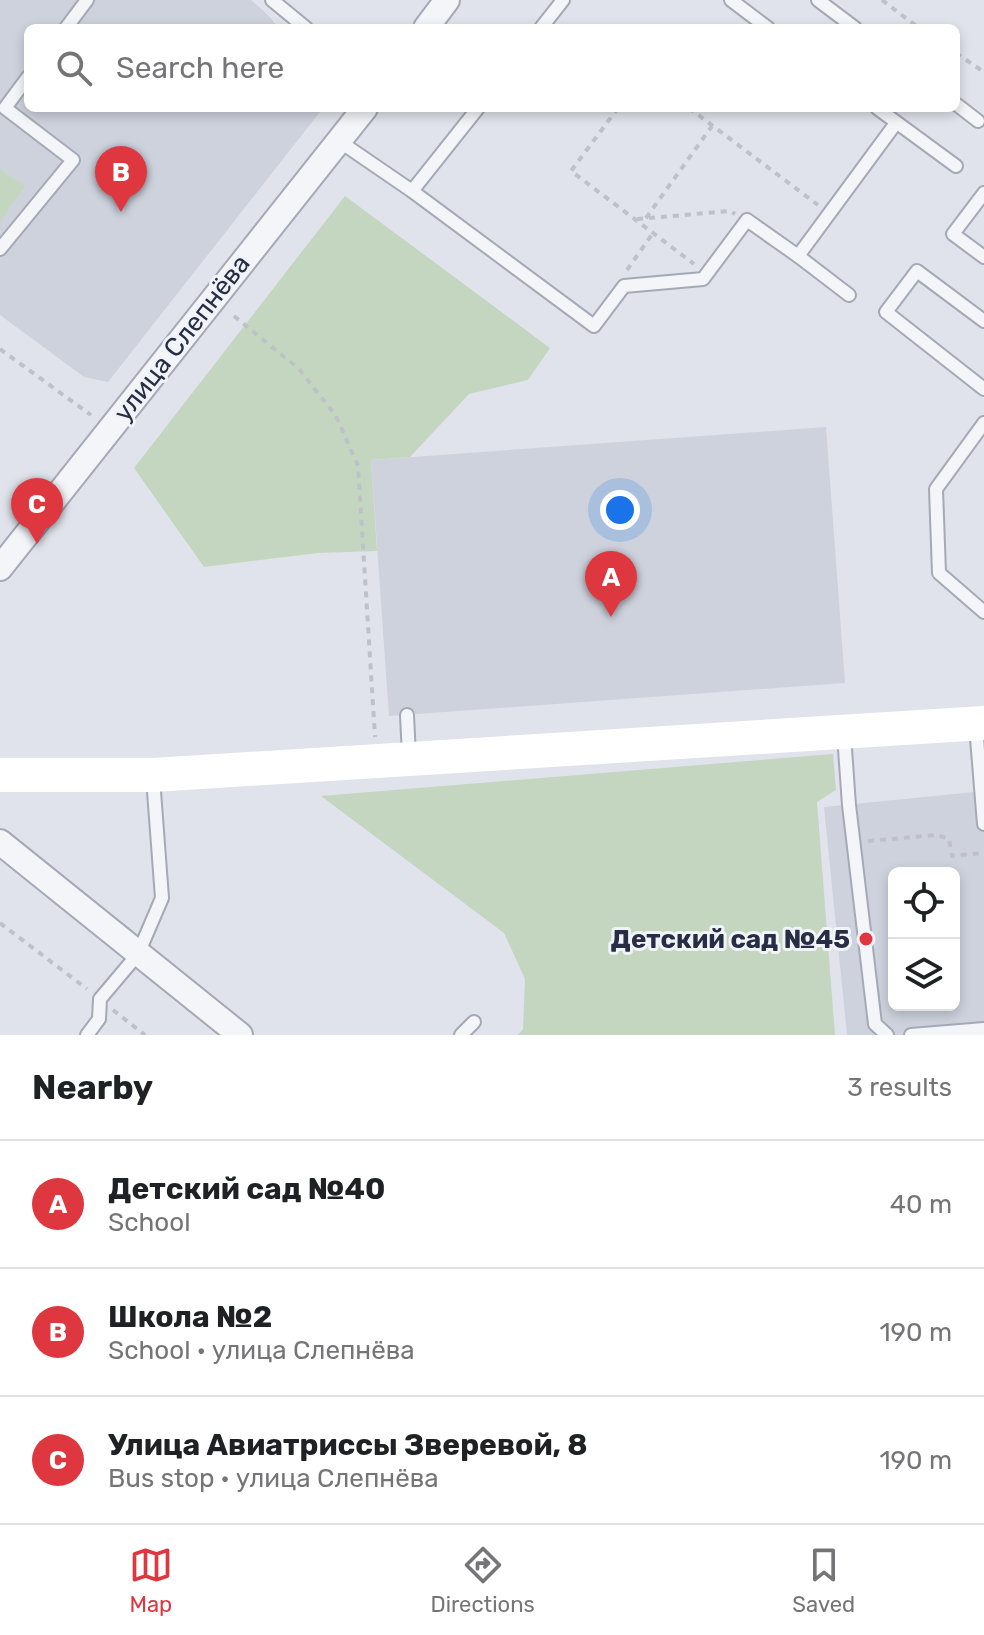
<!DOCTYPE html>
<meta charset="utf-8">
<style>
:root{--surface:#fff;--page:#f6f6f6;--text:#202124;--muted:#757577;--line:#e0e0e0;--accent:#de373f}
body{margin:0;font-family:Rubik,sans-serif;background:var(--page);color:var(--text)}
.controls{position:absolute;right:24px;bottom:24px;display:grid;overflow:hidden;border-radius:12px;box-shadow:0 4px 12px #0003}
.controls button{width:72px;height:72px;display:grid;place-items:center;padding:0;border:0;border-bottom:2px solid var(--line);background:var(--surface);color:var(--text);font:40px sans-serif}
.you{position:absolute;left:620px;top:510px;width:28px;height:28px;margin:-20px;border:6px solid #fff;border-radius:50%;background:#1a73e8;box-shadow:0 0 0 12px #1a73e833}
.badge{display:grid;place-items:center;width:52px;height:52px;border-radius:50%;background:var(--accent);color:#fff;font-size:26px;font-weight:700}
.pin{position:absolute;translate:-50% -66px;filter:drop-shadow(0 2px 4px #0008)}
.pin::after{content:'';position:absolute;top:42px;width:28px;height:24px;background:inherit;clip-path:polygon(0 0,100% 0,50% 100%)}
.list{margin:0;padding:0;list-style:none}
h2{display:flex;justify-content:space-between;align-items:center;height:104px;margin:0;padding:0 32px;font-size:34px}
h2 small{font-size:26px;font-weight:400;color:var(--muted)}
.list li{display:grid;grid-template-columns:52px 1fr auto;gap:24px;align-items:center;box-sizing:border-box;height:128px;padding:0 32px;border-top:2px solid var(--line)}
.list b{display:block;font-size:30px;white-space:nowrap}
.list p{margin:0;font-size:26px;white-space:nowrap;color:var(--muted)}
.list em{font-size:26px;font-style:normal;color:var(--muted)}
.icon{flex:none;width:44px;height:44px;fill:none;stroke:currentColor;stroke-width:2;stroke-linecap:round;stroke-linejoin:round}
.map{position:relative;flex:none;width:984px;height:1035px;overflow:hidden}
.search{position:absolute;background:var(--surface);box-shadow:0 4px 12px #0003;left:24px;right:24px;top:24px;height:88px;display:flex;align-items:center;gap:20px;box-sizing:border-box;padding:0 28px;border-radius:12px;color:var(--muted);font-size:30px}
.sheet{height:488px;background:var(--surface)}
nav{display:flex;justify-content:space-around;align-items:center;box-sizing:border-box;height:112px;border-top:2px solid var(--line);background:var(--surface);font-size:22px;color:var(--muted)}
nav a{display:grid;justify-items:center;gap:4px}
nav .on{color:var(--accent)}
.map>svg:first-child{display:block}
.built{fill:#ced2dd;fill-rule:evenodd}
.green{fill:#c4d6c0}
.lines{fill:none;stroke-linecap:round;stroke-linejoin:round}
.lane-casing{stroke:#a5a9b6;stroke-width:16}
.street-casing{stroke:#a5a9b6;stroke-width:28}
.path{stroke:#bfc1ca;stroke-width:4;stroke-dasharray:6 6;stroke-linecap:butt}
.lane{stroke:#f4f5f9;stroke-width:12}
.street{stroke:#f4f5f9;stroke-width:24}
.secondary{stroke:#fff;stroke-width:34}
.poi-dot{fill:#de373f;stroke:#f0f3f8;stroke-width:3}
.labels{text-anchor:middle;dominant-baseline:central;stroke-width:6;stroke-linejoin:round;paint-order:stroke}
.street-label{font-size:26px;fill:#272e44;stroke:#f0f3f8}
.poi-label{font-size:26px;font-weight:bold;fill:#272e44;stroke:#f0f3f8;text-anchor:end}
</style>
<div class="map">
<svg width="984" height="1035" viewBox="0 0 984 1035">
<rect width="100%" height="100%" fill="#e0e3eb"/>
<g class="built">
<polygon points="0,0 251,0 267,14 279,28 28,28 28,108 323,108 108,382 84,377 0,315"/>
<polygon points="826,427 845,683 389,716 371,460"/>
<path d="M 984,791 L 984,1035 L 847,1035 L 824,807 ZM 894,873 L 954,873 L 954,1005 L 894,1005 Z"/>
</g>
<g class="green">
<polygon points="0,169 25,186 0,222"/>
<polygon points="345,196 550,348 528,380 469,394 410,457 371,460 377,551 318,553 204,567 134,468"/>
<polygon points="833,754 836,790 817,802 835,1035 518,1035 523,1029 525,979 504,933 321,796"/>
</g>
<g class="lines">
<defs>
<g id="lane">
<polyline points="272,0 306,28"/>
<polyline points="731,0 768,28"/>
<polyline points="818,0 855,28"/>
<polyline points="66,28 87,0"/>
<polyline points="541,28 563,0"/>
<polyline points="956,104 978,121"/>
<polyline points="877,108 956,166"/>
<polyline points="339,141 412,191 478,108"/>
<polyline points="412,191 594,326 624,286 703,279 747,220 798,256 896,123"/>
<polyline points="984,193 953,234 984,257"/>
<polyline points="0,249 73,160 5,108 28,77"/>
<polyline points="798,256 849,295"/>
<polyline points="984,321 917,271 886,312 984,389"/>
<polyline points="984,423 936,489 939,573 984,612"/>
<polyline points="407,715 409,756"/>
<polyline points="976,726 984,824"/>
<polyline points="844,735 849,805 875,1024 887,1035"/>
<polyline points="87,1035 99,1019 100,999 138,954 162,898 153,778"/>
<polyline points="461,1035 474,1022"/>
<polyline points="911,1035 984,1029"/>
</g>
<g id="street">
<polyline points="426,28 447,0"/>
<polyline points="0,568 365,108"/>
<polyline points="0,842 240,1035"/>
</g>
</defs>
<use href="#lane" class="lane-casing"/>
<use href="#street" class="street-casing"/>
<g class="path">
<polyline points="882,0 919,28"/>
<polyline points="956,53 984,72"/>
<polyline points="618,108 571,171 694,264"/>
<polyline points="689,108 818,205"/>
<polyline points="646,218 712,126"/>
<polyline points="637,219 730,211 735,214"/>
<polyline points="627,270 653,233"/>
<polyline points="234,316 299,369 336,416 358,466 375,737"/>
<polyline points="0,349 91,415"/>
<polyline points="868,841 937,835 949,839 952,856 984,853"/>
<polyline points="0,923 87,989"/>
<polyline points="113,1010 145,1035"/>
</g>
<use href="#lane" class="lane"/>
<use href="#street" class="street"/>
<polyline class="secondary" points="0,775 153,775 984,723"/>
</g>
<circle class="poi-dot" cx="866" cy="939" r="8"/>
<g class="labels">
<g class="street-label">
<text transform="translate(182 338) rotate(-52)">улица Слепнёва</text>
</g>
<g class="poi-label">
<text x="850" y="939">Детский сад №45</text>
</g>
</g>
</svg>
<div class="controls">
<button><svg class="icon" aria-label="locate" viewBox="0 0 24 24"><circle cx="12" cy="12" r="6"/><path d="M12 2v4M12 18v4M2 12h4M18 12h4"/></svg></button>
<button><svg class="icon" aria-label="layers" viewBox="0 0 24 24"><path d="M12 4l9 5-9 5-9-5zM3 14l9 5 9-5"/></svg></button>
</div>
<div class="you"></div>
<div class="pin badge" style="left:611px;top:617px">A</div>
<div class="pin badge" style="left:121px;top:212px">B</div>
<div class="pin badge" style="left:37px;top:544px">C</div>
<div class="search"><svg class="icon" aria-label="search" viewBox="0 0 24 24"><circle cx="10" cy="10" r="6"/><path d="M15 15l6 6"/></svg>Search here</div>
</div>
<section class="sheet">
<h2>Nearby<small>3 results</small></h2>
<ul class="list">
<li><span class="badge">A</span><div><b>Детский сад №40</b><p>School</p></div><em>40 m</em></li>
<li><span class="badge">B</span><div><b>Школа №2</b><p>School · улица Слепнёва</p></div><em>190 m</em></li>
<li><span class="badge">C</span><div><b>Улица Авиатриссы Зверевой, 8</b><p>Bus stop · улица Слепнёва</p></div><em>190 m</em></li>
</ul>
</section>
<nav>
<a class="on"><svg class="icon" aria-label="map" viewBox="0 0 24 24"><path d="M3 6l6-2 6 2 6-2v14l-6 2-6-2-6 2zM9 4v14M15 6v14"/></svg>Map</a>
<a><svg class="icon" aria-label="directions" viewBox="0 0 24 24"><path d="M12 3l9 9-9 9-9-9zM9 14v-3h6M13 9l2 2-2 2"/></svg>Directions</a>
<a><svg class="icon" aria-label="saved" viewBox="0 0 24 24"><path d="M7 4h10v16l-5-4-5 4z"/></svg>Saved</a>
</nav>
